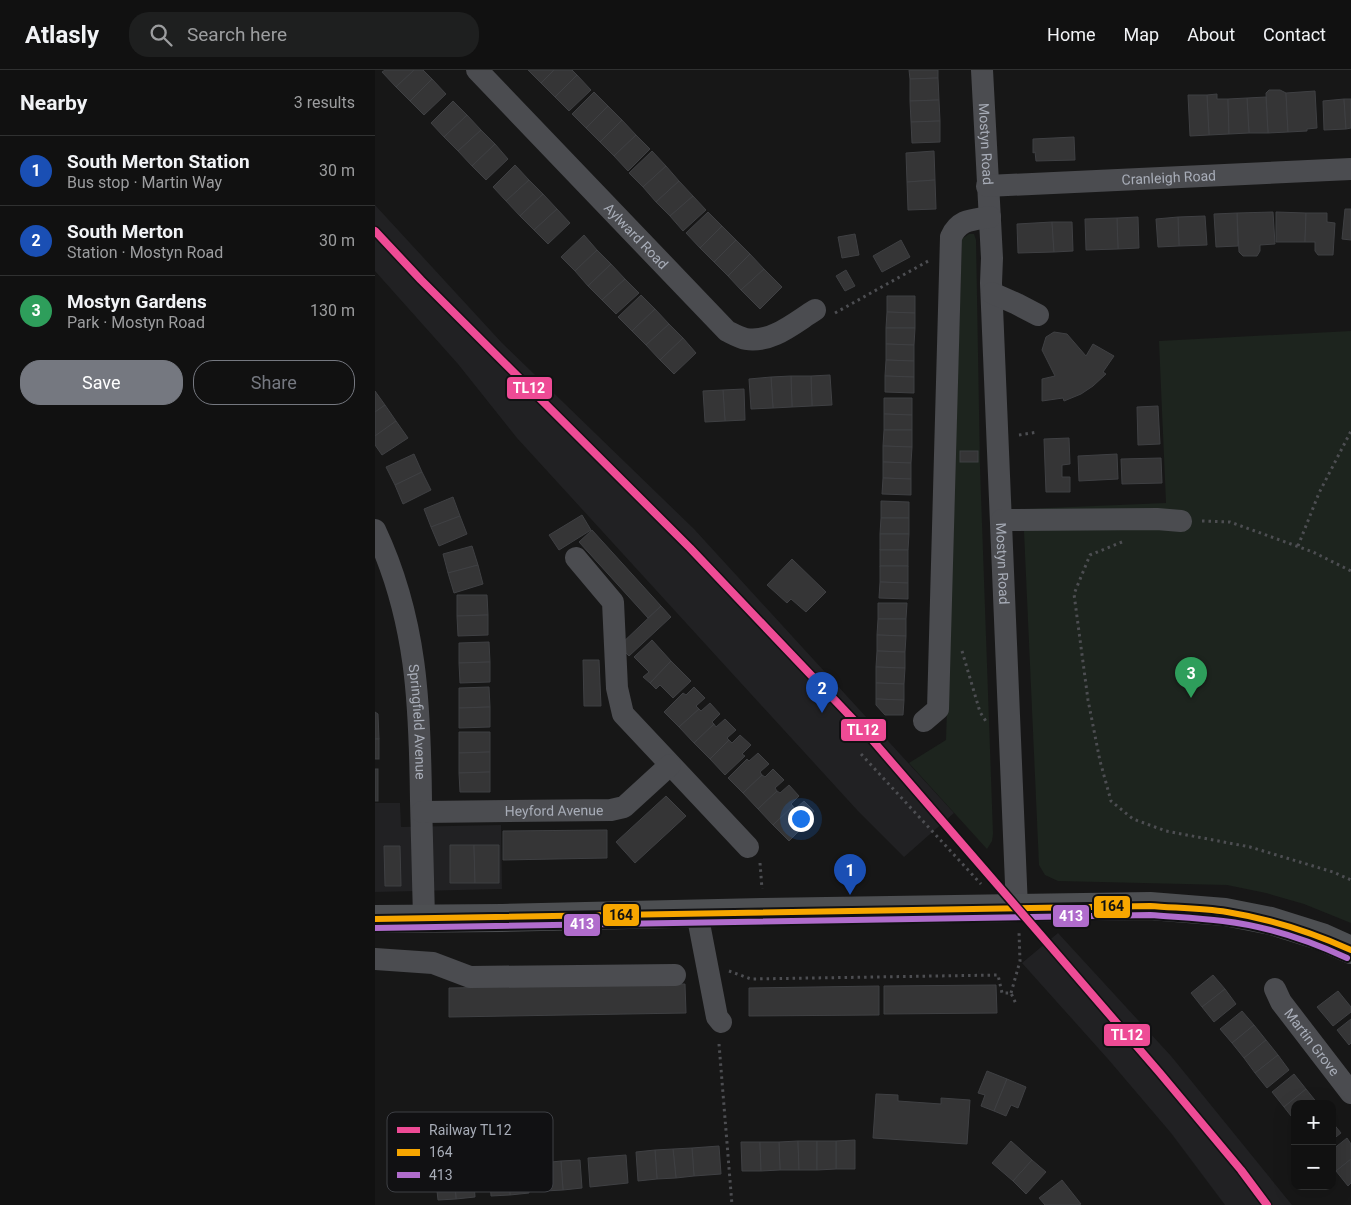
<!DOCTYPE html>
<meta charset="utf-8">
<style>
:root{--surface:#111;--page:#1e1f1f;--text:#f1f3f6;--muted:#9c9d9f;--line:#303131;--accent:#757880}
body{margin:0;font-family:Roboto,sans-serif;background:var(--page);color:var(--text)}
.controls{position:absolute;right:15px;bottom:15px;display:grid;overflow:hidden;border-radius:10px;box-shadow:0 5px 20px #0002}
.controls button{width:45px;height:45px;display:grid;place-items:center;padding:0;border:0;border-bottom:1px solid var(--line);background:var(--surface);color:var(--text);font:25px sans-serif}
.you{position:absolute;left:425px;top:748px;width:18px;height:18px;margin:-12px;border:4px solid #fff;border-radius:50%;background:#1a73e8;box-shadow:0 0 0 8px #1a73e833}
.badge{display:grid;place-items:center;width:32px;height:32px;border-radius:50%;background:var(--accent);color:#fff;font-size:16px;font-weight:700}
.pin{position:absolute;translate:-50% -41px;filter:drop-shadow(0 1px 2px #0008)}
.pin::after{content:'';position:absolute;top:26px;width:18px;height:15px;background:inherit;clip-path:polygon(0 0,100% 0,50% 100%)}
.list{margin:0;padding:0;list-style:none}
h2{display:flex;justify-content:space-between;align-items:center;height:65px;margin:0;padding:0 20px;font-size:21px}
h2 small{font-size:16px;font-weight:400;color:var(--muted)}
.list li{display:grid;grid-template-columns:32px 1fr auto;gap:15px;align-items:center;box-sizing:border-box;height:70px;padding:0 20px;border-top:1px solid var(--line)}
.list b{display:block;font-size:19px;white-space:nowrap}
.list p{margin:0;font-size:16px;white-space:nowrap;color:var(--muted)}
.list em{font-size:16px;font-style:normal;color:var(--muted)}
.actions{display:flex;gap:10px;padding:15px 20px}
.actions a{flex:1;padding:11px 0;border:1px solid var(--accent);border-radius:20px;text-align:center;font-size:18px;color:var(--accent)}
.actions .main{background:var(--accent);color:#fff}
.icon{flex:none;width:28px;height:28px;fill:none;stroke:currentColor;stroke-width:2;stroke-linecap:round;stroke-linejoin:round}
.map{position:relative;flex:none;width:976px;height:1135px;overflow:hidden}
header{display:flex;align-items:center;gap:30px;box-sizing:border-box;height:70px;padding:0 25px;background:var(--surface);border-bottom:1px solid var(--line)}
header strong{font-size:24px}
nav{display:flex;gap:28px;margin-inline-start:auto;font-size:18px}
.search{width:350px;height:45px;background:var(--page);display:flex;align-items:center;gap:12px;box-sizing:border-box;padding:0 18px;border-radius:20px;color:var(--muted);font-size:19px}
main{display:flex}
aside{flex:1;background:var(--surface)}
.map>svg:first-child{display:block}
.built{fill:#212123}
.green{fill:#1d241e}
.building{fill:#353536;stroke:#3f4043}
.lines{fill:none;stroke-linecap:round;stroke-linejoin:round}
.path{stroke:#4d4e52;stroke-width:3;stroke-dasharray:2.5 4;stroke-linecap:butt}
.minor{stroke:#4b4c50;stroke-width:22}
.major{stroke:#4d4f52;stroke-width:28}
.bus-1-casing{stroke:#111113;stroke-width:10}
.bus-2-casing{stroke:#111113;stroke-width:10}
.bus-1{stroke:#f7a600;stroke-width:6}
.bus-2{stroke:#b06ccc;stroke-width:6}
.rail-1-casing{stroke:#111113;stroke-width:11}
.rail-1{stroke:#ee4b95;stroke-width:8}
.labels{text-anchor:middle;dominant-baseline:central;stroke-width:4;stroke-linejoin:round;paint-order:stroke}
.street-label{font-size:14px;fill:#a8adb8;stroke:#111113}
.key{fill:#111113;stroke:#3e4045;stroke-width:1}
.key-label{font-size:14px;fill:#a8adb8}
.line-badge{stroke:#111113;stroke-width:2}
.badge-label{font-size:14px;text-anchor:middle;font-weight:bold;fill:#fff}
.pale-badge-label{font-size:14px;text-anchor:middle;font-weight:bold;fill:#111}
</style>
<header>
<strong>Atlasly</strong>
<div class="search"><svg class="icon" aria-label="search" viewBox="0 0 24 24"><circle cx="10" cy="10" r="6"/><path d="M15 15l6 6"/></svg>Search here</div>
<nav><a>Home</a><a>Map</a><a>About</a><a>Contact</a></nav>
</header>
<main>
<aside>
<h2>Nearby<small>3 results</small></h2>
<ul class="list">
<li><span class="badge" style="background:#1a4fb4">1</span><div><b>South Merton Station</b><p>Bus stop · Martin Way</p></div><em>30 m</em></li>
<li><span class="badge" style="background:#1a4fb4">2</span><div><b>South Merton</b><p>Station · Mostyn Road</p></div><em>30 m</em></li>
<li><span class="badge" style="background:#2e9e5b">3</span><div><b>Mostyn Gardens</b><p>Park · Mostyn Road</p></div><em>130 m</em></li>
</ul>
<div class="actions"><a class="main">Save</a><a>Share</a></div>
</aside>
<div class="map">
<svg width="976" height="1135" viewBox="0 0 976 1135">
<rect width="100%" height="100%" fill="#171717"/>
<g class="built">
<polygon points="0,135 127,273 319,459 579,743 529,787 483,741 142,368 83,294 0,201"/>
<polygon points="0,733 25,733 26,757 126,755 127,819 0,822"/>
<polygon points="683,863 796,986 917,1135 850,1135 796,1063 733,989 647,893"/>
</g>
<g class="green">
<polygon points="594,164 599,164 601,170 605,397 618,764 617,771 612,779 534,693 571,670 587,169"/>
<polygon points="976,261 976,853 929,834 891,823 852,815 683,811 670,805 664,795 648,439 791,433 784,271"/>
</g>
<g class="building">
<polygon points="10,0 39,0 21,17 7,2"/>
<polygon points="39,0 48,0 57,9 35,31 21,17"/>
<polygon points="153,0 179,0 166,13"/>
<polygon points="179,0 197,0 202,5 180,27 166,13"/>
<polygon points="534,0 563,0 563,8 535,9"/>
<polygon points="202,5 216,20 194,41 180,27"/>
<polygon points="563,8 564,30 535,31 535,9"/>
<polygon points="57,9 71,24 49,45 35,31"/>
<polygon points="894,20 905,20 911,23 913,62 893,63 891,23"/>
<polygon points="940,21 942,58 932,59 932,61 913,62 911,23"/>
<polygon points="219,22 233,36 211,58 197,44"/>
<polygon points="842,24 842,29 853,29 854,64 834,65 832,25"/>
<polygon points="813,25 832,25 834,65 815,66"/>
<polygon points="891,27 893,63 874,63 872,28"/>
<polygon points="872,28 874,63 854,64 853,29"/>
<polygon points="969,29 971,59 949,60 948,31"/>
<polygon points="969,29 976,29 976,58 971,59"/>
<polygon points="564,30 565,51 536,52 535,31"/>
<polygon points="78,31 92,45 69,67 56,53"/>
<polygon points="233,36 247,50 225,72 211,58"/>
<polygon points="92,45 106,60 83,81 69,67"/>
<polygon points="247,50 261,65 239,86 225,72"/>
<polygon points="565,51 565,72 537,73 536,52"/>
<polygon points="106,60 120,74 97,96 83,81"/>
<polygon points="261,65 275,79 253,101 239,86"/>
<polygon points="699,67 700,90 661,91 660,82 658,83 658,69"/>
<polygon points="120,74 133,89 111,110 97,96"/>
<polygon points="277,81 291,96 268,117 254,103"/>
<polygon points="559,81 560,110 532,112 531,83"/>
<polygon points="140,95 154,110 131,131 118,117"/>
<polygon points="291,96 304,111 281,132 268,117"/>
<polygon points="154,110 168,124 145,146 131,131"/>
<polygon points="560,110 561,139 533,140 532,112"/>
<polygon points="304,111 318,126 295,146 281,132"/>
<polygon points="168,124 182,139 159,160 145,146"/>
<polygon points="318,126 331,140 308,161 295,146"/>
<polygon points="182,139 195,153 173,174 159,160"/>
<polygon points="970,139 976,139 976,170 967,169"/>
<polygon points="333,142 347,156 325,178 311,163"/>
<polygon points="898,142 900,174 885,175 885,181 882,186 868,186 864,182 862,143"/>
<polygon points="901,142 931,143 930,172 901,172"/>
<polygon points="862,143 863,176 841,177 839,144"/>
<polygon points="931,143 952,143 952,152 960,153 958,185 943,185 940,181 940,172 930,172"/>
<polygon points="830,146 832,175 804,176 803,147"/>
<polygon points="763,147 764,178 743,179 742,148"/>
<polygon points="803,147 804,176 783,177 781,149"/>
<polygon points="742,148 743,179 711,180 710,149"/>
<polygon points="677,152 679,182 643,183 642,154"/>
<polygon points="677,152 697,152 698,181 679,182"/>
<polygon points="347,156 361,170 339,192 325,178"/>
<polygon points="480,164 484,185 467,188 463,167"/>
<polygon points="209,165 222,180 200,201 186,187"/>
<polygon points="361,170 375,184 353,206 339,192"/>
<polygon points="526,170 535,187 507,202 498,186"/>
<polygon points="222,180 236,194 213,216 200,201"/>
<polygon points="375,184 389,199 366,220 353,206"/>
<polygon points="236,194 250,209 227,230 213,216"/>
<polygon points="389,199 407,217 385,239 366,220"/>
<polygon points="471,200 480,216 470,221 461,206"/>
<polygon points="250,209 264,223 241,244 227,230"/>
<polygon points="266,225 280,239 257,261 243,247"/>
<polygon points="512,226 540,226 540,243 512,242"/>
<polygon points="280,239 294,254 271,275 257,261"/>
<polygon points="512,242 540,243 540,258 511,258"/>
<polygon points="294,254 308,268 285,290 271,275"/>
<polygon points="511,258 540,258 539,275 511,274"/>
<polygon points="679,262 692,264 711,286 718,274 739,286 728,302 731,304 718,316 706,324 689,331 688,328 667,331 667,309 680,306 667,280 671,267"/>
<polygon points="308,268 321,283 299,304 285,290"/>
<polygon points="511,274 539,275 539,291 511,290"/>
<polygon points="511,290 539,291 539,307 510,306"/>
<polygon points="455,305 457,335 437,336 436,306"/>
<polygon points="416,306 436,306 437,336 417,337"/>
<polygon points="416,306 417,337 398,338 396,307"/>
<polygon points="510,306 539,307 539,323 510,322"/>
<polygon points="396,307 398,338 376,339 374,309"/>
<polygon points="369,319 370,350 350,351 348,320"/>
<polygon points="348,320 350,351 330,352 328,321"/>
<polygon points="0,321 10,335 0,342"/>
<polygon points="509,328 537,328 537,345 509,344"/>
<polygon points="10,335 21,351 0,366 0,342"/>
<polygon points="783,336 785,374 763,375 762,337"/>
<polygon points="509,344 537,345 537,360 509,360"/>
<polygon points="21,351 33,368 7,385 0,375 0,366"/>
<polygon points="509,360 537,360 537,377 508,376"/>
<polygon points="694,368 695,394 687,395 687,407 695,407 695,422 671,422 669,369"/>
<polygon points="508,376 537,377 536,393 508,392"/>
<rect x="585" y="381" width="18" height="11"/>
<polygon points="39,384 47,402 20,415 11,397"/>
<polygon points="742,384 743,409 704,411 703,386"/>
<polygon points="786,388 787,413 747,414 746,389"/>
<polygon points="508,392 536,393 536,409 508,408"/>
<polygon points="47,402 56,420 28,434 20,415"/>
<polygon points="508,408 536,409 536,425 507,424"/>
<polygon points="78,427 85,446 56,457 49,439"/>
<polygon points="506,431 534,432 534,448 506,448"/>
<polygon points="207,445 216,460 184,480 174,465"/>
<polygon points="85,446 92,464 64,476 56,457"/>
<polygon points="506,448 534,448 534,464 505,464"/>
<polygon points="217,460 286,536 273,548 204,472"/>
<polygon points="505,464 534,464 533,480 505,480"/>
<polygon points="97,476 103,495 73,503 68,484"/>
<rect x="505" y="480" width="28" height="16"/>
<polygon points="417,489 451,522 431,542 416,529 412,533 392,515"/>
<polygon points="103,495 108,514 79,523 73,503"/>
<polygon points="505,496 533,496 533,513 505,512"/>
<polygon points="505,512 533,513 533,529 504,528"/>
<polygon points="82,525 112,525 113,545 82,546"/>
<polygon points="503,533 532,533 531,549 503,549"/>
<polygon points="286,536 296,547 254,586 244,576"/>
<polygon points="113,545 113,565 83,566 82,546"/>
<polygon points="503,549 531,549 531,566 502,565"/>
<polygon points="502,565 531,566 530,582 502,581"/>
<polygon points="277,570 296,591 275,613 268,607 274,602 259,587"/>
<polygon points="114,572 115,592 84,593 84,573"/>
<polygon points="502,581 530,582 530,598 501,597"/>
<polygon points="208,590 224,590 226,636 209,636"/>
<polygon points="296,591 316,611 298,628 285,615 281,619 275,613"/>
<polygon points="115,592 115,612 85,613 84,593"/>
<polygon points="501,597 530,598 529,614 501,613"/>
<polygon points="501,613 529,614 529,630 501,629"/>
<polygon points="114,617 115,637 84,638 84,618"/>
<polygon points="319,617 330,628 321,636 324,639 304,657 289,642 308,623 311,625"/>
<polygon points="501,629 529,630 528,645 510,645 501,635"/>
<polygon points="335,633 345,644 337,652 339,654 319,673 304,657 324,639 326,641"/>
<polygon points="115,637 115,657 84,658 84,638"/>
<polygon points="0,642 3,644 4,669 0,669"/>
<polygon points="350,649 361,660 352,668 354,670 335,689 319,673 339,654 341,657"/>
<polygon points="84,662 115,662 115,682 84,683"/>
<polygon points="365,665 376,675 367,684 370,686 350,705 335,689 354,670 357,673"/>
<rect x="0" y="669" width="4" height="20"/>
<polygon points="115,682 115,702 84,703 84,683"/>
<polygon points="383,683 394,694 385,702 387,705 368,723 353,708 372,689 374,691"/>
<rect x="0" y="699" width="3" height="32"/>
<polygon points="398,699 409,710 400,718 402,721 383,739 368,723 387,705 390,707"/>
<polygon points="115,702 115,722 85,722 84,703"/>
<polygon points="414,715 424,726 416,734 418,736 398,755 383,739 402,721 405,723"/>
<polygon points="291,726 311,746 260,793 241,772"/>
<polygon points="429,731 439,741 431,750 433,752 414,771 398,755 418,736 420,739"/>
<polygon points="232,760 232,788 128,790 128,761"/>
<polygon points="75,775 99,775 100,813 75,813"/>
<polygon points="99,775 124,775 124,813 100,813"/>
<polygon points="9,776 25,776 26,816 10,816"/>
<polygon points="838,905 850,919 827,937 816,923"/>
<polygon points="310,914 311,943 74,947 74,918"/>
<polygon points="621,915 622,943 509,944 509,916"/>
<polygon points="504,916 504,945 374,946 374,918"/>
<polygon points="850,919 861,934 839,952 827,937"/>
<polygon points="963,921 976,937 976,942 958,956 942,937"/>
<polygon points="867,941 879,955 857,973 845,959"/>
<polygon points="976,949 976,973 974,975 962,960"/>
<polygon points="879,955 891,970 869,988 857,973"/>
<polygon points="891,970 903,985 880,1003 869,988"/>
<polygon points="903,985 914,1000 892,1018 880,1003"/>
<polygon points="612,1001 632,1009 619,1041 606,1036 610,1025 603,1023"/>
<polygon points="919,1004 931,1019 909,1037 897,1022"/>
<polygon points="632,1009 651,1017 643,1038 636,1035 631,1046 619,1041"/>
<polygon points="931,1019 943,1034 920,1034 920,1051 909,1037"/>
<polygon points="501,1024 523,1025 523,1031 566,1034 566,1028 595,1030 592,1074 498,1068"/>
<polygon points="957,1052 966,1063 957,1070"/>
<polygon points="972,1068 976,1074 976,1089 961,1101 957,1096 957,1080"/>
<polygon points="480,1070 480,1099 461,1099 461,1071"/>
<polygon points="423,1071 424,1100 405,1100 404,1072"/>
<polygon points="423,1071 442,1071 442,1100 424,1100"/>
<polygon points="442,1071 461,1071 461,1099 442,1100"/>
<polygon points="636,1071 657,1090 638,1111 617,1093"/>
<polygon points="366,1072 385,1072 386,1101 367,1101"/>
<polygon points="385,1072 404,1072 405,1100 386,1101"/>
<polygon points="344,1076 346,1104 319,1106 317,1078"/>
<polygon points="317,1078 319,1106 301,1108 298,1079"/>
<polygon points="298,1079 301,1108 282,1109 280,1080"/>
<polygon points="280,1080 282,1109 263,1111 261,1082"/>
<polygon points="251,1085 253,1113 215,1117 213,1088"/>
<polygon points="976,1089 976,1113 973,1116 961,1101"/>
<polygon points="205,1090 207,1118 188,1120 186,1091"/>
<polygon points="657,1090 671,1102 651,1124 638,1111"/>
<polygon points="186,1091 188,1120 170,1121 167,1093"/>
<polygon points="152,1095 154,1123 135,1125 133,1096"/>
<polygon points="133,1096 135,1125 116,1126 114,1098"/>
<polygon points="98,1099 100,1127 81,1129 79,1100"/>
<polygon points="79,1100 81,1129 63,1130 60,1102"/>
<polygon points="687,1110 706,1134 704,1135 670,1135 664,1128"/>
</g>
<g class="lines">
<g class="path">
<polyline points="460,243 555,190"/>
<polyline points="644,365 663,362"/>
<polyline points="827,451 855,452 938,482 976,501"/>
<polyline points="747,472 715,485 699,524 713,630 725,691 736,731 758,749 791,761 875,777 958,802 976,810"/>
<polyline points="923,476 944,423 976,361"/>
<polyline points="587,581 605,642 612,653"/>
<polyline points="486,684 606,814"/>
<polyline points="385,793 387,819"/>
<polyline points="354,901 376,909 623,905 627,923 636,923 641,934"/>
<polyline points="636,923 645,891 644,862"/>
<polyline points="344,974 357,1135"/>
</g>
<g class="minor">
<path id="s1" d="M 102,0 L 352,261 C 358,264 365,268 371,269 C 397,273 419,253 440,240"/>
<path id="s2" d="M 607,0 L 617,188 L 616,213 L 642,838"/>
<path id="s3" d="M 612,116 L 976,99"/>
<polyline points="617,223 642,234 663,245"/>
<polyline points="627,450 782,449 806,451"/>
<path id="s4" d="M 0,460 C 42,549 45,635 46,731 C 47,770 48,809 49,848"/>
<polyline points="201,488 238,532 242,618 248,644 373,777"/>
<path d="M 549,651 L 563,639 L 576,167 C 584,149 597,150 615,147"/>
<path id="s5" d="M 47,742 L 236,740 L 249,737 L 295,695"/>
<polyline points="322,843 342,947 346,952"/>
<polyline points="0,889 58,893 95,907 300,905"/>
<path id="s6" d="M 900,919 L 906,932 L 976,1023"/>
</g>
<polyline class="major" points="0,849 127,848 387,842 775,836 850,842 896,851 947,867 976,880"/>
<defs>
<path id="bus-1" d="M 0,849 L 775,836 C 800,838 827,838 852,842 C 895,849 936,862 976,880"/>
<path id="bus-2" d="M 0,858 L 775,845 C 799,847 823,848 848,851 C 891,856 933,870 972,888"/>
</defs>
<use href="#bus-1" class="bus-1-casing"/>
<use href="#bus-2" class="bus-2-casing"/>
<use href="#bus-1" class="bus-1"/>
<use href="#bus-2" class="bus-2"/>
<defs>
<polyline id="rail-1" points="0,161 46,210 315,478 493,665 784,1002 866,1100 892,1135"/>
</defs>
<use href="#rail-1" class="rail-1-casing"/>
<use href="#rail-1" class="rail-1"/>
</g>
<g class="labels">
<g class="street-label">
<text stroke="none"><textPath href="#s2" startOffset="74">Mostyn Road</textPath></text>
<text stroke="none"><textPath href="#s3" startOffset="182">Cranleigh Road</textPath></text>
<text stroke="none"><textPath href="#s1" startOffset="230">Aylward Road</textPath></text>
<text stroke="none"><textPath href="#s2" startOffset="494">Mostyn Road</textPath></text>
<text stroke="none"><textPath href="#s4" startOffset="198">Springfield Avenue</textPath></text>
<text stroke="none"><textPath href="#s5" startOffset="132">Heyford Avenue</textPath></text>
<text stroke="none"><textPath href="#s6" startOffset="65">Martin Grove</textPath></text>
</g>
</g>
<rect x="12" y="1042" width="166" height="80" rx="8" class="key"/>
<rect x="22" y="1057" width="23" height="6" fill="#ee4b95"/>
<rect x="22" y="1079" width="23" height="7" fill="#f7a600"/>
<rect x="22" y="1102" width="23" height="6" fill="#b06ccc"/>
<g class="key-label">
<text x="54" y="1065">Railway TL12</text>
<text x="54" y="1087">164</text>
<text x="54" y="1110">413</text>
</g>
<g class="line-badge">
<rect x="131" y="306" width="47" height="24" rx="5" fill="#ee4b95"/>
<rect x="465" y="648" width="47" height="24" rx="5" fill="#ee4b95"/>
<rect x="718" y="825" width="38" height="24" rx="5" fill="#f7a600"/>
<rect x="227" y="833" width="38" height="24" rx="5" fill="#f7a600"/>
<rect x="677" y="834" width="38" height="24" rx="5" fill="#b06ccc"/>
<rect x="188" y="843" width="38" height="24" rx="5" fill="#b06ccc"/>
<rect x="728" y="953" width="48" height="24" rx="5" fill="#ee4b95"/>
</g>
<g class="badge-label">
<text x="154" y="323">TL12</text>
<text x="488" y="665">TL12</text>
<text x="696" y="851">413</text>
<text x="207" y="859">413</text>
<text x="752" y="970">TL12</text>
</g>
<g class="pale-badge-label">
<text x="737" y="841">164</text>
<text x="246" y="850">164</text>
</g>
</svg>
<div class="controls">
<button>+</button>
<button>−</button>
</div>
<div class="you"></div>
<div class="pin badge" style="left:475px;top:825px;background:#1a4fb4">1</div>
<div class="pin badge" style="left:447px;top:643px;background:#1a4fb4">2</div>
<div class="pin badge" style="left:816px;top:628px;background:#2e9e5b">3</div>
</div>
</main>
